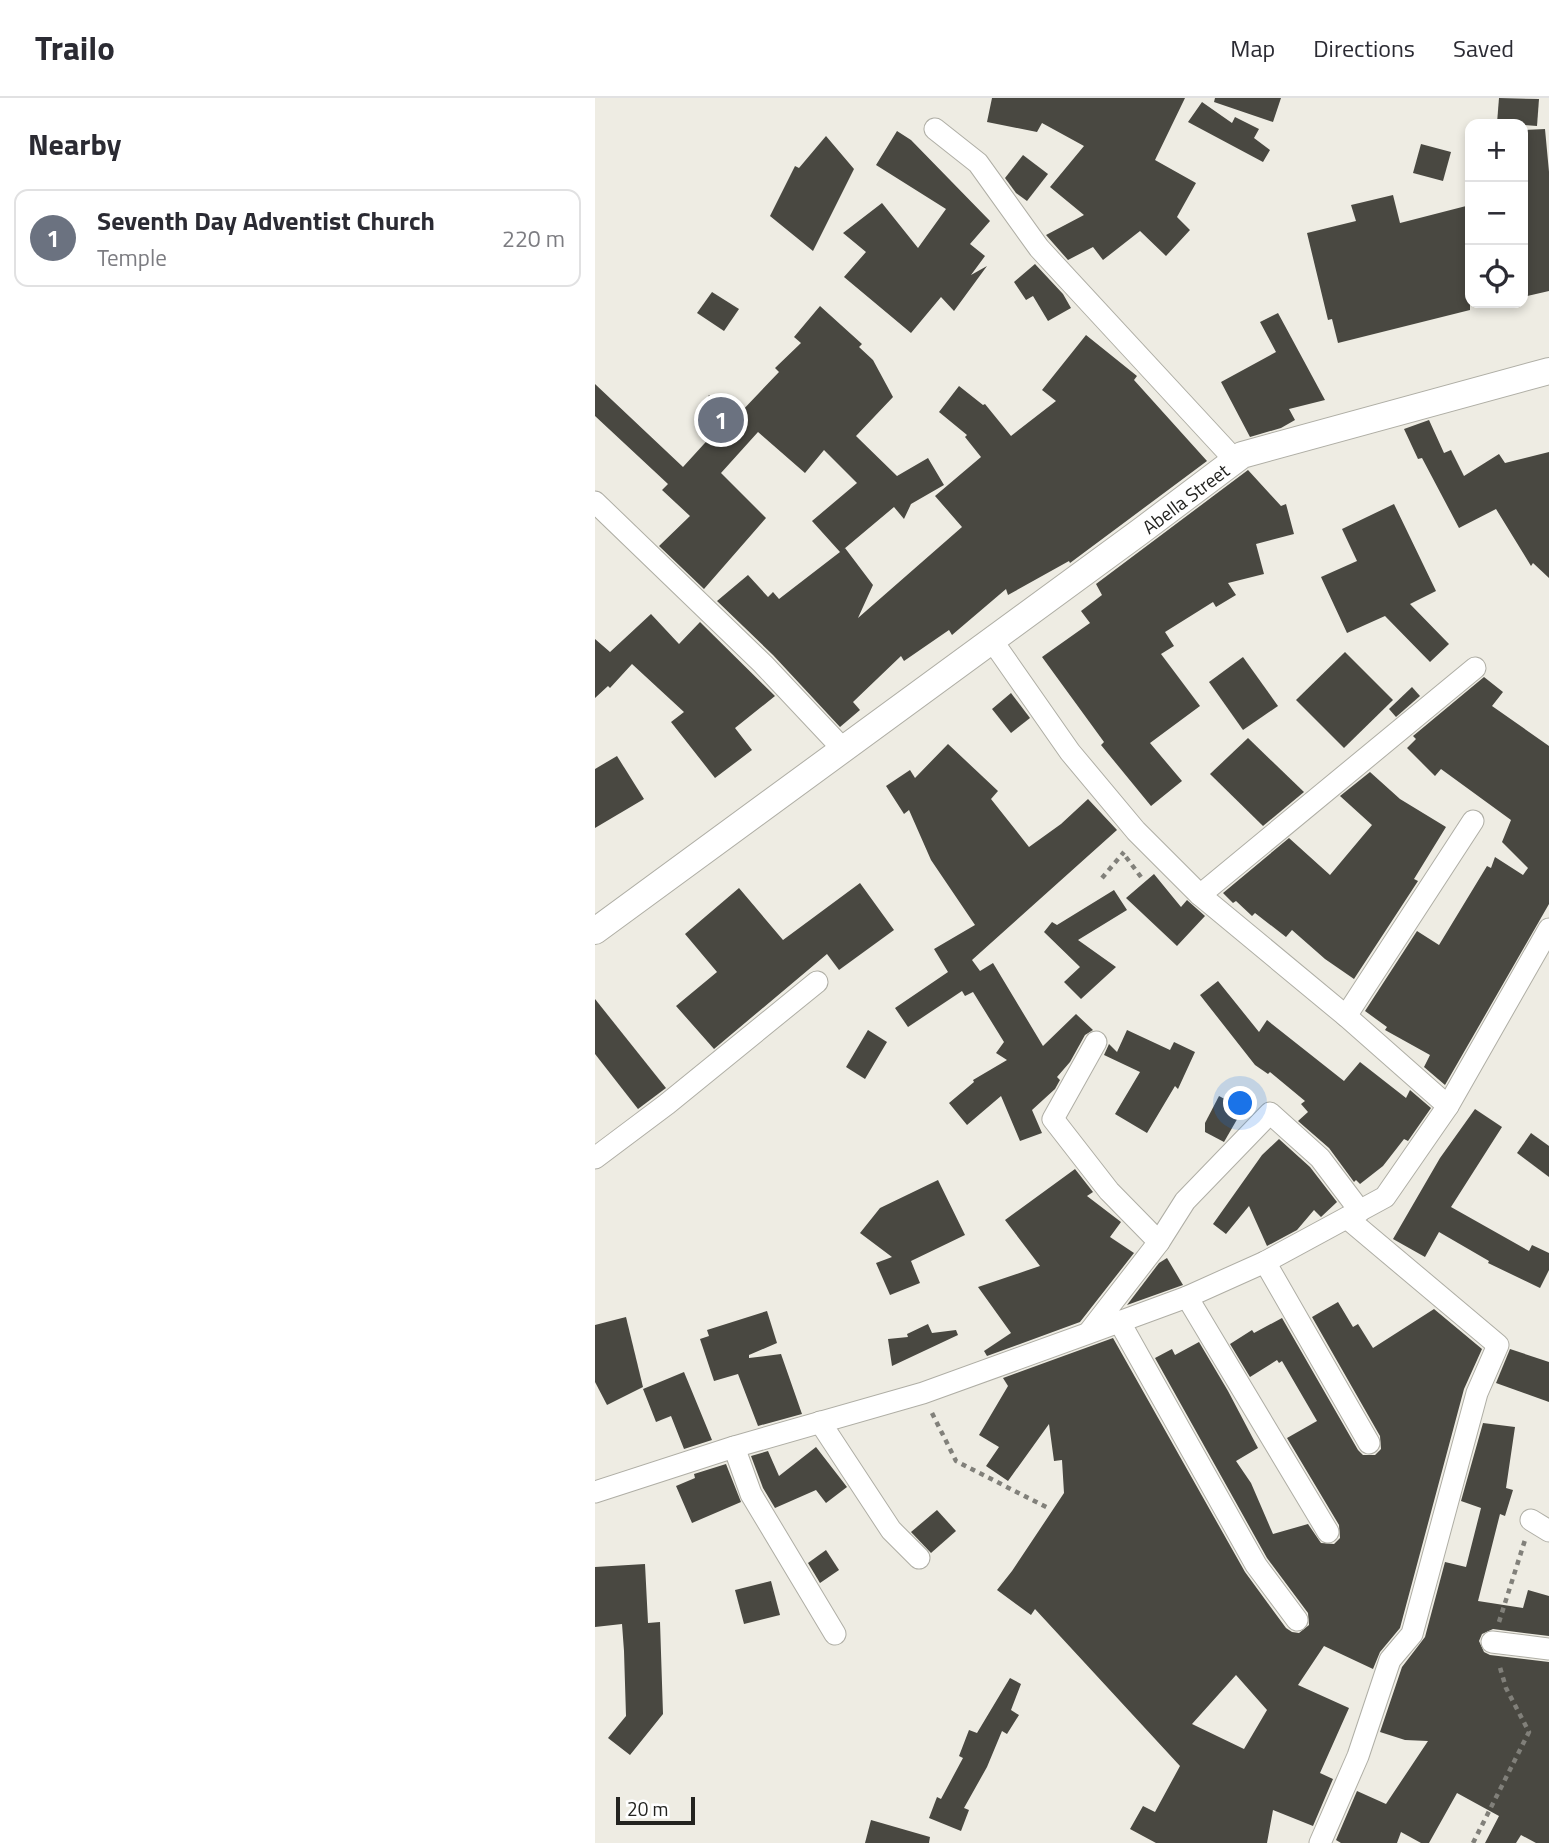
<!DOCTYPE html>
<meta charset="utf-8">
<style>
:root{--surface:#fff;--page:#f2f2f3;--text:#2b2b33;--muted:#7c7c81;--line:#e1e1e2;--accent:#7c3aed}
body{margin:0;font-family:"Titillium Web",sans-serif;background:var(--page);color:var(--text)}
.controls{position:absolute;right:21px;top:21px;display:grid;overflow:hidden;border-radius:14px;box-shadow:0 4px 10px #0003}
.controls button{width:63px;height:63px;display:grid;place-items:center;padding:0;border:0;border-bottom:2px solid var(--line);background:var(--surface);color:var(--text);font:35px sans-serif}
.scale{position:absolute;left:21px;bottom:18px;width:79px;box-sizing:border-box;padding-left:7px;border:4px solid #232320;border-top:0;font-size:19px;line-height:24px;white-space:nowrap;color:#232320;-webkit-text-stroke:5px #fff;paint-order:stroke}
.you{position:absolute;left:646px;top:1006px;width:24px;height:24px;margin:-18px;border:5px solid #fff;border-radius:50%;background:#1a73e8;box-shadow:0 0 0 10px #1a73e833}
.badge{display:grid;place-items:center;width:46px;height:46px;border-radius:50%;background:var(--accent);color:#fff;font-size:23px;font-weight:700}
.pin{position:absolute;translate:-50% -50%;border:4px solid #fff;box-shadow:0 2px 7px #0006}
.list{margin:0;padding:0;list-style:none}
h2{display:flex;justify-content:space-between;align-items:center;height:91px;margin:0;padding:0 28px;font-size:30px}
h2 small{font-size:23px;font-weight:400;color:var(--muted)}
.list li{display:grid;grid-template-columns:46px 1fr auto;gap:21px;align-items:center;box-sizing:border-box;height:98px;margin:0 14px 14px;padding:0 14px;border:2px solid var(--line);border-radius:14px}
.list b{display:block;font-size:26px;white-space:nowrap}
.list p{margin:0;font-size:23px;white-space:nowrap;color:var(--muted)}
.list em{font-size:23px;font-style:normal;color:var(--muted)}
.icon{flex:none;width:38px;height:38px;fill:none;stroke:currentColor;stroke-width:2;stroke-linecap:round;stroke-linejoin:round}
.map{position:relative;flex:none;width:954px;height:1745px;overflow:hidden}
header{display:flex;align-items:center;gap:42px;box-sizing:border-box;height:98px;padding:0 35px;background:var(--surface);border-bottom:2px solid var(--line)}
header strong{font-size:33px}
nav{display:flex;gap:38px;margin-inline-start:auto;font-size:24px}
main{display:flex}
aside{flex:1;background:var(--surface)}
.map>svg:first-child{display:block}
.building{fill:#494841;fill-rule:evenodd}
.lines{fill:none;stroke-linecap:round;stroke-linejoin:round}
.minor-casing{stroke:#afaea5;stroke-width:23}
.tertiary-casing{stroke:#afaea5;stroke-width:28}
.path{stroke:#81807a;stroke-width:4.5;stroke-dasharray:5 5;stroke-linecap:butt}
.minor{stroke:#fff;stroke-width:21}
.tertiary{stroke:#fff;stroke-width:26}
.labels{text-anchor:middle;dominant-baseline:central;stroke-width:7;stroke-linejoin:round;paint-order:stroke}
.street-label{font-size:19px;fill:#232320;stroke:#fff}
</style>
<header>
<strong>Trailo</strong>
<nav><a>Map</a><a>Directions</a><a>Saved</a></nav>
</header>
<main>
<aside>
<h2>Nearby<small></small></h2>
<ul class="list">
<li><span class="badge" style="background:#6b7280">1</span><div><b>Seventh Day Adventist Church</b><p>Temple</p></div><em>220 m</em></li>
</ul>
</aside>
<div class="map">
<svg width="954" height="1745" viewBox="0 0 954 1745">
<rect width="100%" height="100%" fill="#eeece3"/>
<g class="building">
<polygon points="397,0 590,0 560,62 601,85 582,119 595,132 571,158 545,133 508,162 498,149 473,162 451,137 489,117 455,89 489,48 447,25 442,34 392,24"/>
<polygon points="620,0 686,0 678,24 619,4"/>
<polygon points="904,0 944,1 942,28 902,25"/>
<polygon points="607,4 637,25 640,19 664,31 659,40 675,52 668,64 593,24"/>
<polygon points="950,31 954,74 954,193 928,199 928,32"/>
<polygon points="302,33 316,42 395,123 375,146 390,158 376,177 392,168 359,213 346,199 316,235 249,179 271,154 248,135 287,105 323,150 351,111 281,67"/>
<polygon points="231,38 259,71 218,153 175,118 200,68 204,70"/>
<polygon points="826,46 856,54 848,83 818,75"/>
<polygon points="428,57 453,76 432,103 421,95 410,80"/>
<polygon points="798,97 805,125 875,107 875,212 743,245 737,221 733,222 712,135 761,123 756,107"/>
<polygon points="440,166 468,196 476,210 453,223 438,198 431,202 419,184"/>
<polygon points="117,194 144,211 129,233 102,215"/>
<polygon points="225,208 267,246 264,249 278,262 298,299 261,338 302,378 333,360 349,387 316,406 309,421 299,409 249,451 250,450 278,487 263,520 367,429 340,398 386,359 370,339 372,337 344,314 364,288 388,307 390,306 416,338 461,303 447,292 491,237 542,278 539,282 612,363 475,465 474,463 413,497 411,491 357,537 354,532 309,563 306,558 258,604 265,612 245,629 178,557 122,503 153,477 173,499 178,494 184,501 245,454 217,423 262,385 229,352 210,375 163,334 126,375 171,420 109,491 64,448 95,418 67,392 73,386 0,318 0,286 88,369 119,335 99,323 114,297 144,316 184,274 180,270 206,245 199,239"/>
<polygon points="683,215 730,302 694,311 700,322 686,330 655,339 626,284 681,254 665,224"/>
<polygon points="834,322 849,355 856,352 869,378 904,356 910,365 954,354 954,480 938,465 936,468 901,411 864,430 827,360 823,361 809,331"/>
<polygon points="653,372 686,408 691,406 699,436 661,446 669,476 633,485 641,497 621,509 618,504 570,534 579,548 566,556 605,608 555,645 587,683 556,708 506,647 509,644 447,559 495,525 486,513 507,497 501,486"/>
<polygon points="799,406 841,493 815,506 854,546 835,564 790,518 752,535 726,479 762,463 747,431"/>
<polygon points="56,516 84,546 105,524 180,598 140,630 157,652 120,680 76,624 89,614 37,566 15,590 13,588 0,600 0,541 15,554"/>
<polygon points="750,554 798,602 749,650 701,602"/>
<polygon points="648,559 683,608 648,632 614,584"/>
<polygon points="889,579 908,594 897,608 954,648 954,806 850,987 829,969 835,957 790,932 792,929 770,913 822,833 844,847 892,768 896,770 900,759 928,777 933,770 907,744 916,722 846,671 840,678 812,650 821,641 818,638"/>
<polygon points="817,589 825,598 801,619 794,611"/>
<polygon points="416,595 435,620 416,635 397,611"/>
<polygon points="653,640 709,694 668,728 615,676"/>
<polygon points="353,646 403,693 396,701 434,749 466,726 493,701 522,732 377,862 385,873 398,865 448,948 481,916 498,932 490,937 475,964 462,979 465,982 460,991 437,1012 447,1035 425,1043 406,998 372,1027 354,1005 379,984 378,982 412,962 401,955 409,944 378,894 370,898 367,893 313,929 300,910 353,874 339,851 380,827 336,762 314,712 309,716 291,688 315,672 320,680"/>
<polygon points="22,658 49,701 0,730 0,671"/>
<polygon points="775,674 805,701 851,729 819,781 823,783 759,881 730,861 697,832 691,839 660,815 657,818 641,803 638,805 628,795 694,740 735,777 777,727 745,698"/>
<polygon points="559,776 586,809 592,802 610,818 582,848 531,800"/>
<polygon points="265,785 299,832 244,872 232,856 119,951 81,908 122,874 90,836 144,790 188,842"/>
<polygon points="519,792 532,812 483,842 521,869 486,901 469,884 485,869 449,834 457,824 462,827"/>
<polygon points="623,883 664,934 672,922 749,983 765,964 811,1000 815,992 836,1010 813,1043 809,1041 788,1068 765,1086 761,1082 759,1084 734,1050 703,1023 713,1014 706,1006 710,1003 675,974 673,976 660,967 605,897"/>
<polygon points="0,901 71,990 43,1011 0,956"/>
<polygon points="273,932 292,944 270,981 251,969"/>
<polygon points="532,932 575,952 579,944 600,954 583,991 580,988 552,1035 520,1016 545,974 509,957 514,946 522,954"/>
<polygon points="624,998 648,1011 629,1044 610,1034 610,1025"/>
<polygon points="880,1011 907,1029 856,1109 934,1153 937,1147 954,1155 954,1172 945,1190 893,1165 894,1163 844,1134 830,1159 798,1141 845,1060"/>
<polygon points="936,1035 954,1048 954,1079 922,1055"/>
<polygon points="684,1041 715,1069 742,1104 726,1119 719,1112 702,1132 672,1148 654,1108 631,1136 618,1126 667,1057"/>
<polygon points="480,1071 498,1094 492,1098 526,1124 515,1139 539,1155 485,1224 392,1258 389,1253 416,1235 383,1189 445,1168 410,1122"/>
<polygon points="343,1082 370,1137 316,1163 325,1185 295,1197 281,1165 297,1159 265,1135 285,1110"/>
<polygon points="572,1160 588,1187 532,1207 564,1165"/>
<path d="M 743,1204 L 758,1229 L 763,1226 L 778,1250 L 839,1211 L 887,1251 L 869,1291 L 805,1530 L 785,1554 L 778,1571 L 729,1548 L 703,1587 L 754,1610 L 725,1675 L 738,1681 L 718,1728 L 678,1712 L 672,1745 L 561,1745 L 535,1731 L 548,1708 L 560,1714 L 585,1668 L 440,1511 L 436,1517 L 402,1492 L 417,1473 L 469,1395 L 467,1362 L 459,1363 L 454,1326 L 413,1383 L 391,1368 L 404,1349 L 384,1337 L 413,1288 L 408,1280 L 518,1240 L 650,1474 L 691,1530 L 697,1534 L 704,1535 L 714,1527 L 713,1515 L 672,1460 L 560,1260 L 577,1251 L 580,1257 L 604,1244 L 633,1293 L 663,1350 L 641,1363 L 656,1385 L 678,1436 L 713,1426 L 726,1445 L 739,1446 L 745,1440 L 744,1427 L 692,1340 L 722,1323 L 687,1263 L 684,1265 L 682,1262 L 655,1279 L 635,1246 L 657,1232 L 659,1235 L 687,1220 L 763,1352 L 768,1357 L 780,1357 L 786,1351 L 785,1338 L 717,1219 ZM 641,1577 L 672,1612 L 649,1651 L 597,1626 Z"/>
<polygon points="172,1213 182,1245 154,1257 154,1260 186,1256 207,1316 163,1328 143,1276 119,1283 105,1241 114,1238 112,1232"/>
<polygon points="31,1219 48,1289 12,1307 0,1284 0,1227"/>
<polygon points="333,1226 337,1235 361,1232 363,1237 297,1268 293,1241 313,1239 312,1236"/>
<polygon points="915,1251 954,1264 954,1304 901,1285"/>
<polygon points="89,1274 117,1342 89,1351 76,1318 61,1324 48,1291"/>
<polygon points="888,1325 920,1329 911,1390 918,1392 910,1418 905,1416 883,1503 928,1510 933,1492 954,1498 954,1538 898,1531 887,1536 884,1543 889,1554 895,1557 954,1564 954,1745 941,1745 926,1737 921,1745 890,1745 904,1718 862,1695 834,1745 826,1745 806,1734 802,1745 746,1745 741,1742 762,1693 791,1706 833,1643 810,1642 785,1634 807,1569 830,1539 850,1464 871,1469 886,1410 866,1403"/>
<polygon points="221,1349 252,1389 231,1405 221,1392 180,1410 168,1390 156,1358 173,1353 184,1378"/>
<polygon points="131,1366 146,1404 97,1425 81,1388 100,1380 99,1376"/>
<polygon points="342,1412 361,1433 336,1455 316,1434"/>
<polygon points="231,1452 244,1472 225,1485 213,1465"/>
<polygon points="50,1466 53,1525 65,1524 68,1616 35,1657 13,1640 31,1618 29,1553 27,1526 0,1529 0,1469"/>
<polygon points="176,1483 185,1517 149,1526 140,1492"/>
<polygon points="415,1580 426,1586 416,1612 424,1617 412,1636 407,1633 392,1669 369,1710 374,1712 366,1733 334,1720 342,1699 346,1701 368,1660 364,1658 374,1632 382,1635"/>
<polygon points="276,1722 335,1739 334,1745 270,1745"/>
</g>
<g class="lines">
<defs>
<g id="minor">
<polyline points="340,31 383,65 444,150 640,362"/>
<polyline points="0,404 168,566 248,651"/>
<polyline points="396,541 475,654 541,733 605,797 751,918 853,1008"/>
<polyline points="605,797 880,570"/>
<polyline points="751,918 878,723"/>
<polyline points="501,944 458,1021 514,1093 564,1144"/>
<polyline points="0,1060 72,1006 222,884"/>
<polyline points="670,1164 774,1345"/>
<polyline points="592,1199 733,1434"/>
<polyline points="524,1223 661,1467 702,1522"/>
<polyline points="495,1233 564,1144 590,1103 675,1015 725,1060 765,1113"/>
<polyline points="225,1324 296,1432 324,1460"/>
<polyline points="139,1349 156,1396 240,1536"/>
<polyline points="0,1394 139,1349 328,1295 494,1235 592,1199 670,1164 790,1099 853,1008 954,831"/>
<polyline points="936,1422 954,1433"/>
<polyline points="897,1544 954,1551"/>
<polyline points="725,1745 763,1658 795,1562 817,1536 882,1295 903,1247 752,1120"/>
</g>
<g id="tertiary">
<path id="s1" d="M 0,833 L 546,433 L 647,357 L 954,273"/>
</g>
</defs>
<use href="#minor" class="minor-casing"/>
<use href="#tertiary" class="tertiary-casing"/>
<g class="path">
<polyline points="531,759 546,779"/>
<polyline points="507,780 529,754"/>
<polyline points="337,1315 361,1363 453,1410"/>
<polyline points="904,1524 930,1442"/>
<polyline points="878,1745 934,1634 911,1590 904,1566"/>
</g>
<use href="#minor" class="minor"/>
<use href="#tertiary" class="tertiary"/>
</g>
<g class="labels">
<g class="street-label">
<text stroke="none"><textPath href="#s1" startOffset="732">Abella Street</textPath></text>
</g>
</g>
</svg>
<div class="controls">
<button>+</button>
<button>−</button>
<button><svg class="icon" aria-label="locate" viewBox="0 0 24 24"><circle cx="12" cy="12" r="6"/><path d="M12 2v4M12 18v4M2 12h4M18 12h4"/></svg></button>
</div>
<div class="scale">20 m</div>
<div class="you"></div>
<div class="pin badge" style="left:126px;top:322px;background:#6b7280">1</div>
</div>
</main>
